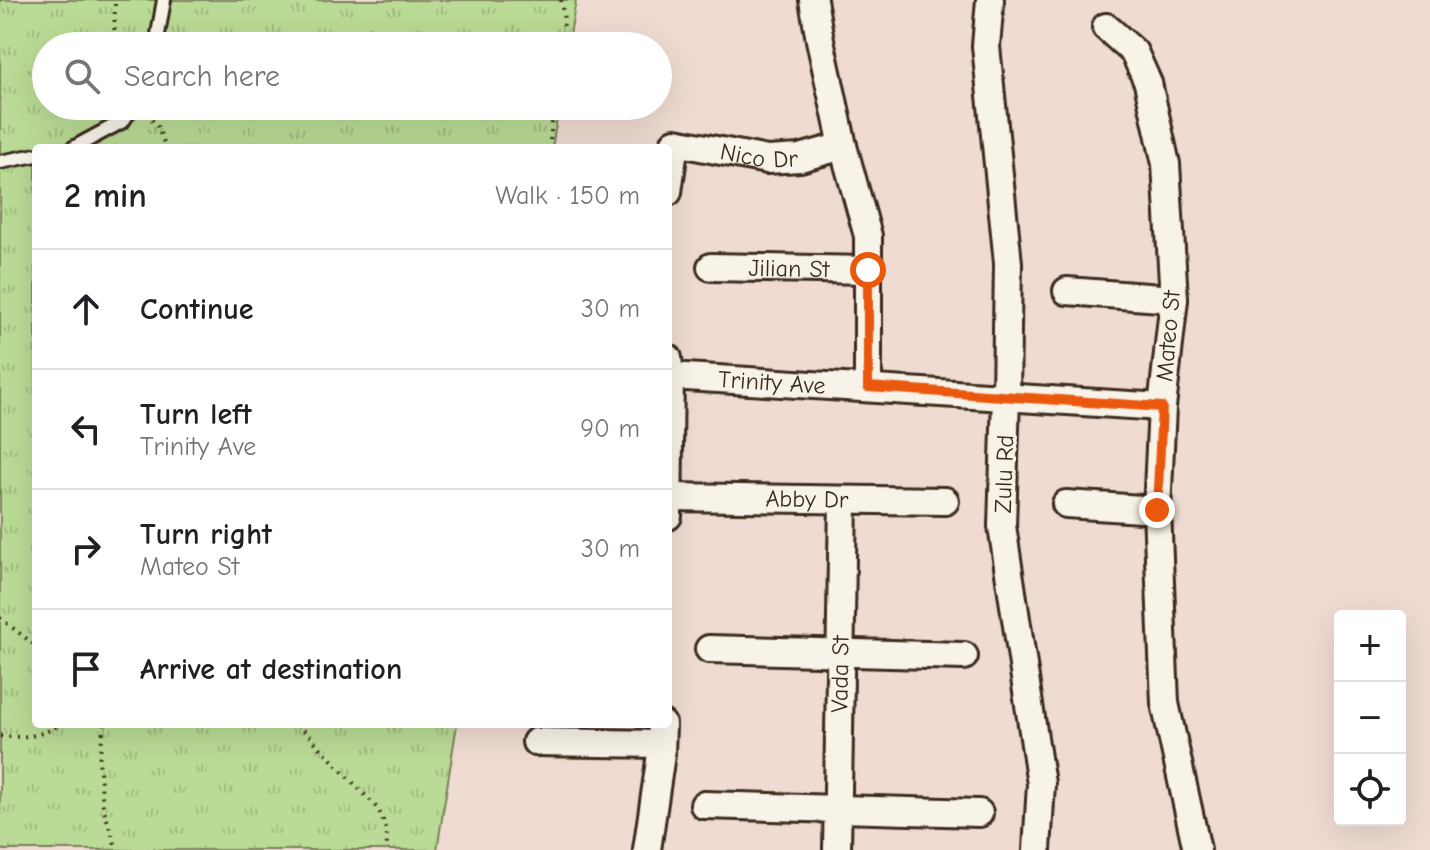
<!DOCTYPE html>
<meta charset="utf-8">
<style>
:root{--surface:#fff;--page:#f6f6f6;--text:#202124;--muted:#757577;--line:#e0e0e0}
body{margin:0;font-family:"Comic Neue",sans-serif;background:var(--page);color:var(--text)}
.controls{position:absolute;right:24px;bottom:24px;display:grid;overflow:hidden;border-radius:8px;box-shadow:0 8px 32px #0002}
.controls button{width:72px;height:72px;display:grid;place-items:center;padding:0;border:0;border-bottom:2px solid var(--line);background:var(--surface);color:var(--text);font:40px sans-serif}
.stop{position:absolute;width:24px;height:24px;margin:-18px;border:6px solid #ea580c;border-radius:50%;background:#fff}
.stop.end{background:#ea580c;border-color:#fff;box-shadow:0 2px 8px #0008}
.list{margin:0;padding:0;list-style:none}
h2{display:flex;justify-content:space-between;align-items:center;height:104px;margin:0;padding:0 32px;font-size:34px}
h2 small{font-size:26px;font-weight:400;color:var(--muted)}
.list li{display:grid;grid-template-columns:52px 1fr auto;gap:24px;align-items:center;box-sizing:border-box;height:120px;padding:0 32px;border-top:2px solid var(--line)}
.list b{display:block;font-size:30px;white-space:nowrap}
.list p{margin:0;font-size:26px;white-space:nowrap;color:var(--muted)}
.list em{font-size:26px;font-style:normal;color:var(--muted)}
.icon{flex:none;width:44px;height:44px;fill:none;stroke:currentColor;stroke-width:2;stroke-linecap:round;stroke-linejoin:round}
.map{position:relative;flex:none;width:1430px;height:850px;overflow:hidden}
.search{position:absolute;background:var(--surface);box-shadow:0 8px 32px #0002;left:32px;top:32px;width:640px;height:88px;display:flex;align-items:center;gap:20px;box-sizing:border-box;padding:0 28px;border-radius:44px;color:var(--muted);font-size:30px}
.panel{position:absolute;background:var(--surface);box-shadow:0 8px 32px #0002;left:32px;top:144px;width:640px;height:584px;border-radius:8px}
.map>svg:first-child{display:block}
.grass{fill:url(#grass-tufts);stroke:#7a825a;stroke-width:2}
.lines{fill:none;stroke-linecap:round;stroke-linejoin:round}
.lane-casing{stroke:#3b2a1e;stroke-width:18}
.street-casing{stroke:#3b2a1e;stroke-width:32}
.path{stroke:#3b2a1e;stroke-width:4;stroke-dasharray:2 6;stroke-linecap:butt}
.lane{stroke:#f7f3e8;stroke-width:12}
.street{stroke:#f7f3e8;stroke-width:26}
.route{stroke:#ea580c;stroke-width:10}
.labels{text-anchor:middle;dominant-baseline:central;stroke-width:7;stroke-linejoin:round;paint-order:stroke}
.street-label{font-size:24px;fill:#3b2a1e;stroke:#f7f3e8}
</style>
<div class="map">
<svg width="1430" height="850" viewBox="0 0 1430 850">
<defs>
<pattern id="grass-tufts" width="24" height="20" patternUnits="userSpaceOnUse" patternTransform="scale(2)"><rect width="24" height="20" fill="#badb95"/><path d="M3 7l-1-3M5 7V3M7 7l1-3M15 17l-1-3M17 17v-4M19 17l1-3" fill="none" stroke="#a1bc80"/></pattern>
</defs>
<rect width="100%" height="100%" fill="#efdbd1"/>
<filter id="ink" filterUnits="userSpaceOnUse"><feTurbulence type="fractalNoise" baseFrequency=".0125" numOctaves="2"/><feDisplacementMap in="SourceGraphic" scale="16" xChannelSelector="R" yChannelSelector="G"/><feConvolveMatrix kernelMatrix="1 2 1 2 8 2 1 2 1" color-interpolation-filters="sRGB"/></filter>
<g filter="url(#ink)">
<polygon class="grass" points="0,0 576,0 568,46 46,46 46,106 559,106 552,148 36,148 36,724 457,724 437,850 0,850"/>
<g class="lines">
<defs>
<g id="lane">
<polyline points="156,46 164,0"/>
<polyline points="73,148 123,121 133,106"/>
<polyline points="0,162 36,155"/>
</g>
<g id="street">
<polyline points="813,0 820,40 843,146 868,236 868,387"/>
<polyline points="990,0 986,46 1008,263 1006,396 1002,526 1041,784 1037,850"/>
<polyline points="1106,27 1134,52 1148,83 1166,164 1174,299 1162,407 1157,510 1165,703 1197,850"/>
<path id="s1" d="M 668,192 L 675,142 L 767,160 L 800,158 L 843,146"/>
<path id="s2" d="M 711,267 L 868,270"/>
<polyline points="1067,291 1174,299"/>
<polyline points="668,358 670,376 668,516"/>
<path id="s3" d="M 670,376 L 1162,407"/>
<path id="s4" d="M 669,497 L 945,501"/>
<polyline points="1066,504 1157,510"/>
<polyline points="709,649 964,656"/>
<polyline points="536,742 661,744"/>
<polyline points="704,805 979,813"/>
<polyline points="647,850 661,754 662,724"/>
<path id="s5" d="M 837,850 L 843,500"/>
</g>
</defs>
<use href="#lane" class="lane-casing"/>
<use href="#street" class="street-casing"/>
<g class="path">
<polyline points="561,0 564,20 562,46"/>
<polyline points="114,46 115,0"/>
<polyline points="146,114 157,125 166,148"/>
<polyline points="549,148 554,106"/>
<polyline points="0,618 36,646"/>
<polyline points="104,724 99,760 103,807 117,850"/>
<path d="M 298,724 L 378,809 C 385,823 389,835 386,850"/>
<path d="M 0,736 C 24,738 40,737 61,724"/>
</g>
<use href="#lane" class="lane"/>
<use href="#street" class="street"/>
</g>
</g>
<g class="lines" filter="url(#ink)">
<polyline class="route" points="868,270 868,387 1162,407 1157,510"/>
</g>
<g class="labels">
<g class="street-label">
<text stroke="none"><textPath href="#s1" startOffset="136">Nico Dr</textPath></text>
<text stroke="none"><textPath href="#s2" startOffset="78">Jilian St</textPath></text>
<text transform="translate(1168 336) rotate(-85)">Mateo St</text>
<text stroke="none"><textPath href="#s3" startOffset="102">Trinity Ave</textPath></text>
<text transform="translate(1004 474) rotate(-88)">Zulu Rd</text>
<text stroke="none"><textPath href="#s4" startOffset="138">Abby Dr</textPath></text>
<text stroke="none"><textPath href="#s5" startOffset="176">Vada St</textPath></text>
</g>
</g>
</svg>
<div class="controls">
<button>+</button>
<button>−</button>
<button><svg class="icon" aria-label="locate" viewBox="0 0 24 24"><circle cx="12" cy="12" r="6"/><path d="M12 2v4M12 18v4M2 12h4M18 12h4"/></svg></button>
</div>
<div class="stop" style="left:868px;top:270px"></div>
<div class="stop end" style="left:1157px;top:510px"></div>
<div class="search"><svg class="icon" aria-label="search" viewBox="0 0 24 24"><circle cx="10" cy="10" r="6"/><path d="M15 15l6 6"/></svg>Search here</div>
<section class="panel">
<h2>2 min<small>Walk · 150 m</small></h2>
<ul class="list">
<li><svg class="icon" aria-label="ahead" viewBox="0 0 24 24"><path d="M12 20V5M6 11l6-6 6 6"/></svg><div><b>Continue</b></div><em>30 m</em></li>
<li><svg class="icon" aria-label="left" viewBox="0 0 24 24"><path d="M17 20v-9H6M10 6l-5 5 5 5"/></svg><div><b>Turn left</b><p>Trinity Ave</p></div><em>90 m</em></li>
<li><svg class="icon" aria-label="right" viewBox="0 0 24 24"><path d="M7 20v-9h11M14 6l5 5-5 5"/></svg><div><b>Turn right</b><p>Mateo St</p></div><em>30 m</em></li>
<li><svg class="icon" aria-label="arrive" viewBox="0 0 24 24"><path d="M6 21V4h12l-3 4 3 4H6"/></svg><div><b>Arrive at destination</b></div></li>
</ul>
</section>
</div>
